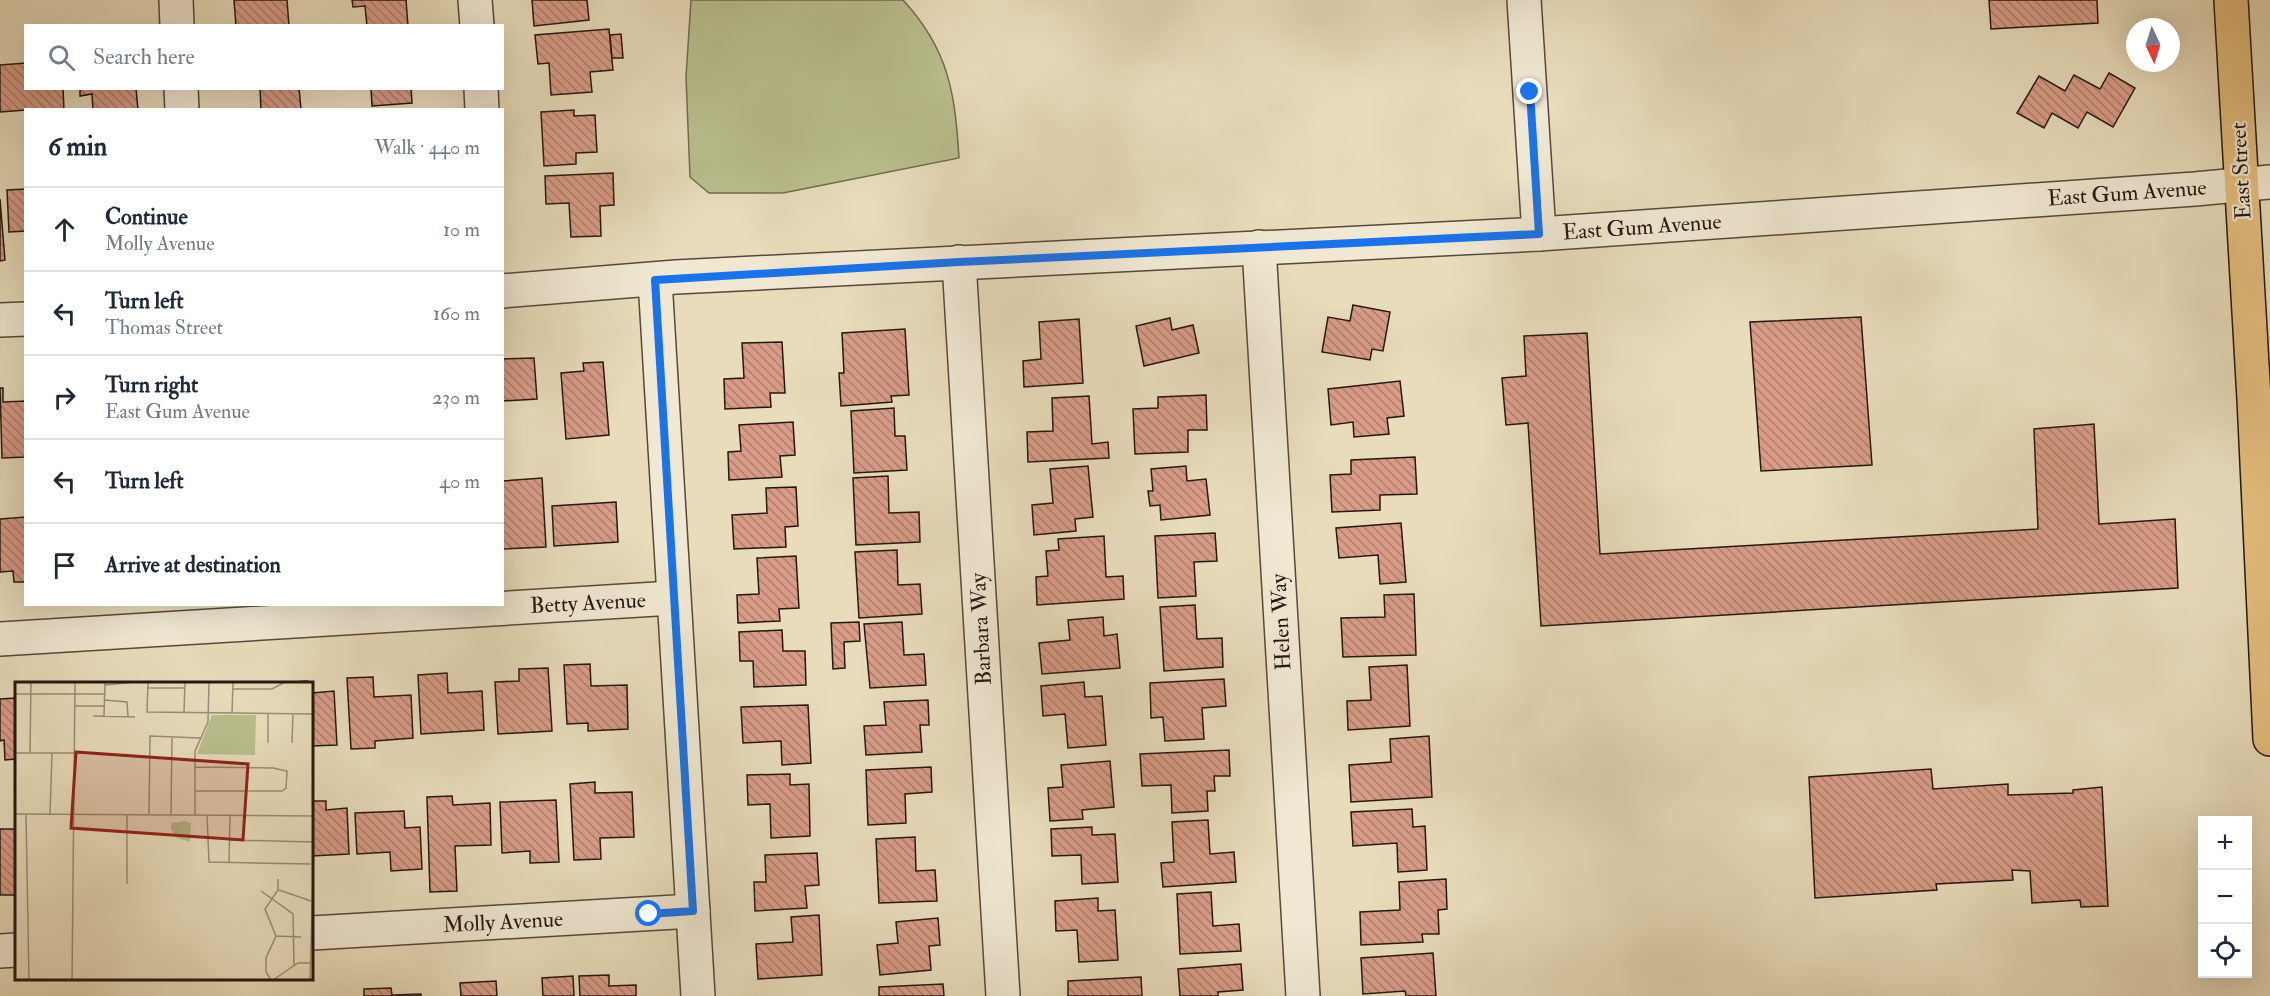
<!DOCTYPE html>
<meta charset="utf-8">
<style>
:root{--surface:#fff;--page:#f6f6f7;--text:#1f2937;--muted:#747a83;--line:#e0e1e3}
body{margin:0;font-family:"IM FELL Double Pica",serif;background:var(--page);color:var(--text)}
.controls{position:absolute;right:18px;bottom:18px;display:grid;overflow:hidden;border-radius:0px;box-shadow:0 6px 24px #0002}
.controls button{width:54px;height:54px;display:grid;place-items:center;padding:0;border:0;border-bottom:2px solid var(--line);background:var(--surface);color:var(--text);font:30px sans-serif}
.compass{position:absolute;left:2126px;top:18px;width:54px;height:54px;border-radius:50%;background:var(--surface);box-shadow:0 6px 24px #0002;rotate:176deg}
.stop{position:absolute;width:18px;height:18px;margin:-14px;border:4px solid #1a73e8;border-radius:50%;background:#fff}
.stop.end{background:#1a73e8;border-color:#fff;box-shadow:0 2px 6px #0008}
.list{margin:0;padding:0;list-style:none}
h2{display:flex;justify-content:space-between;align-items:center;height:78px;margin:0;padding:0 24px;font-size:26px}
h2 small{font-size:20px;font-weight:400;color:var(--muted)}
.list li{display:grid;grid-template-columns:39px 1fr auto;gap:18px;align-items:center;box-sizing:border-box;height:84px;padding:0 24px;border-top:2px solid var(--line)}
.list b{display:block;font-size:22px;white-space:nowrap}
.list p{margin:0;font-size:20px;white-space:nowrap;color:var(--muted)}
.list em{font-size:20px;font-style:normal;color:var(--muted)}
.icon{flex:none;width:33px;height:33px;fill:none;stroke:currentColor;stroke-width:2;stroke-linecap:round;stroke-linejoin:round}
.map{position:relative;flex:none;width:2270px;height:996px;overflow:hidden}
.search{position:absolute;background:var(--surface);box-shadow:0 6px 24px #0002;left:24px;top:24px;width:480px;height:66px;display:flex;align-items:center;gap:15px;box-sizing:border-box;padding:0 21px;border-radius:0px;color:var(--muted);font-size:22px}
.panel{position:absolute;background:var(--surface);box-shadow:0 6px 24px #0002;left:24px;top:108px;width:480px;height:498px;border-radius:0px}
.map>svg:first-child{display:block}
.green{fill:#b9bf8e;stroke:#6f6c50;stroke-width:1.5}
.building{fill:url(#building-back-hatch);stroke:#251811;stroke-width:1.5}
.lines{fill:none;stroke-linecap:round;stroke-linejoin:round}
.minor-casing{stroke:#56493c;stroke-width:36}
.major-casing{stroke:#251811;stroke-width:36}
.minor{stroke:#f0e8d3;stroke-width:33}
.major{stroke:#e4be7e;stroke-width:33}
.route{stroke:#1a73e8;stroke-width:8}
.labels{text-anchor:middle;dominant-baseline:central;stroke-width:4.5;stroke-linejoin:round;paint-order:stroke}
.street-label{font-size:22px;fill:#251811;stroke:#f0e8d3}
.inset-road{fill:none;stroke:#9a8e77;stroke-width:1.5}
.view{fill:#8f2418;fill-opacity:0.15;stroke:#8f2418;stroke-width:3}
.inset-edge{fill:none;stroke:#251811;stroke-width:3}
</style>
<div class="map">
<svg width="2270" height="996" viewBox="0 0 2270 996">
<defs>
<pattern id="building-back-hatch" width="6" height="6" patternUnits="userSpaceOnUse" patternTransform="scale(1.5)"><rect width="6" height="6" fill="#d89c87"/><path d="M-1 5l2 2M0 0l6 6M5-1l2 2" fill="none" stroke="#af7e6d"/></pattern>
</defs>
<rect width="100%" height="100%" fill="#e8dcbb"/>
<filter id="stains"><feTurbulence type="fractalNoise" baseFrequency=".00333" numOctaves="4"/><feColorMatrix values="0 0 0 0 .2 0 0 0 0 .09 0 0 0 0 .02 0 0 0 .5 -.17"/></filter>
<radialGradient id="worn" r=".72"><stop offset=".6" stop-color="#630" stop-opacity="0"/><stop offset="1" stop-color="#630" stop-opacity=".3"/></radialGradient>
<path class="green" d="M 691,0 L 903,0 C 949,50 955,93 959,158 L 783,193 L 709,193 L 690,177 L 686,77 Z"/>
<g class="building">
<polygon points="234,0 287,0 289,26 236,26"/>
<polygon points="352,0 406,0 408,26 367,26 365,6 353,7"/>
<polygon points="532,0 587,0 589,20 534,26"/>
<polygon points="1989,0 2097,0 2098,23 1991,29"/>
<polygon points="609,29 613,70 590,72 592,92 551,95 549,63 538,64 535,35"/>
<polygon points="621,34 623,58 612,58 610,35"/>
<polygon points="26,63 26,88 63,88 64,110 26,110 0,112 0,65"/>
<polygon points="2109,73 2135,88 2113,127 2087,112 2078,128 2052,113 2044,128 2017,113 2039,76 2065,91 2074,75 2100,89"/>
<polygon points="80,88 136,88 138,110 93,110 92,94 80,96"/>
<polygon points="260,88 299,88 301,109 261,110"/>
<polygon points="371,88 411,88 412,103 372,106"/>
<polygon points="574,110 574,116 595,115 597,152 576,153 576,164 544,166 541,112"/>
<polygon points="613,173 614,205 600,206 601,236 571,237 569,203 546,204 545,176"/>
<polygon points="26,189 26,231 9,232 7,190"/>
<polygon points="0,199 5,260 0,261"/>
<polygon points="1353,305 1390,312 1383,351 1372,349 1370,360 1322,352 1328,317 1350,321"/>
<polygon points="1861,317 1872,465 1761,471 1750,322"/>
<polygon points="1170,318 1172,330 1193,325 1199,353 1144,366 1136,326"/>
<polygon points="1079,319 1083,383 1024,387 1023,361 1041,359 1039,322"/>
<polygon points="905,329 909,395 891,396 892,402 841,406 839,373 844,373 842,333"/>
<polygon points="1587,333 1600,554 2038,529 2034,429 2094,424 2099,524 2175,519 2178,588 1541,626 1528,423 1506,425 1502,378 1526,376 1524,336"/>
<polygon points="782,342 785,393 770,393 771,407 725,409 724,379 744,378 742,343"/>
<polygon points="534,358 537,399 502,401 502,359"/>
<polygon points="603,362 609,435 566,439 561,373 584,371 583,363"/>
<polygon points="1400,381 1404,416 1387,418 1389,434 1354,437 1353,422 1331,425 1328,389"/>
<polygon points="0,388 3,388 3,402 26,401 26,457 2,458"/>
<polygon points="1206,395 1207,430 1188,430 1188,452 1135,454 1133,409 1158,408 1158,397"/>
<polygon points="1089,396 1092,444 1108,442 1109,458 1028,462 1027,432 1053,431 1052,398"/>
<polygon points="894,408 895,436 905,436 907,470 854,473 851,411"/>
<polygon points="793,422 795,455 780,456 782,477 729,480 728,452 741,451 739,425"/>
<polygon points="1415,457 1417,494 1380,495 1380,510 1332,512 1330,475 1351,474 1351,460"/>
<polygon points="1088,466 1093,517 1075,519 1076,531 1034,535 1032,505 1053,503 1050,469"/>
<polygon points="1186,466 1187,481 1206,479 1210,515 1161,520 1160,505 1150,506 1148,491 1153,491 1151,469"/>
<polygon points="888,476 889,513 919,512 920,542 856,545 853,478"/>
<polygon points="542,478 546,547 502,549 502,481"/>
<polygon points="796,487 798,526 785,527 786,547 734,549 732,515 767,513 766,488"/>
<polygon points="616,502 618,542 554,546 552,506"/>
<polygon points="26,517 26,582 14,582 13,571 0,572 0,519"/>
<polygon points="1401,523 1406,582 1380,584 1378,555 1339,558 1336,528"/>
<polygon points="1215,533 1217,561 1194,562 1196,596 1158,598 1155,536"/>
<polygon points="1104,536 1106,577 1123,576 1124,599 1037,605 1036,577 1048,576 1046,551 1059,550 1058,539"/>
<polygon points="897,550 898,585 920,584 922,614 859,618 855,552"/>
<polygon points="796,556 799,608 779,609 780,621 738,623 737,595 759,594 757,558"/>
<polygon points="1414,594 1416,655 1343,657 1341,618 1385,617 1384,595"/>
<polygon points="1195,605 1197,639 1222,638 1223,667 1164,671 1160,607"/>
<polygon points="1103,617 1104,636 1117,634 1120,668 1042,674 1039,643 1070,640 1068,620"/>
<polygon points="859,622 860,641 844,642 845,668 833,669 831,623"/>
<polygon points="902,622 904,655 924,654 926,685 870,688 864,624"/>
<polygon points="782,630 783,651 805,651 806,685 754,687 753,661 740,661 739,632"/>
<polygon points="590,664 591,686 627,685 628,729 588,731 588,723 567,724 564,665"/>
<polygon points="1407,665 1410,726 1348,730 1347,701 1371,700 1369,667"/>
<polygon points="548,668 552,731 498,734 495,682 519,681 519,669"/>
<polygon points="447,673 448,693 482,691 484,730 421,734 418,675"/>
<polygon points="373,677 374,697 411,695 413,738 375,741 375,748 351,749 347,678"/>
<polygon points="1224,679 1226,706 1202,708 1204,739 1165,741 1163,717 1151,718 1150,683"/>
<polygon points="307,681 307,684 279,684 279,683"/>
<polygon points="1084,682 1085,697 1102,696 1106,745 1068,748 1065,714 1043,716 1041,686"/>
<polygon points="334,691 337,745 312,746 312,693"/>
<polygon points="16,698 16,759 5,760 4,740 0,741 0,699"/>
<polygon points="928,700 929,725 920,725 922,752 866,755 864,726 886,725 884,702"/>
<polygon points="808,705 811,763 782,765 781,741 743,743 741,707"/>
<polygon points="1429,736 1432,797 1351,802 1349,765 1391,762 1390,739"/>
<polygon points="1229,750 1230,776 1214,776 1215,791 1207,791 1208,811 1172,813 1171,785 1142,786 1140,754"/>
<polygon points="1110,761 1114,807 1082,810 1083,819 1050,821 1048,788 1063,787 1061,765"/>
<polygon points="931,767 932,792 905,794 906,823 868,825 866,770"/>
<polygon points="1931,769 1933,789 2008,784 2008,795 2073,793 2073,790 2102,787 2108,906 2081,907 2080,900 2032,903 2030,871 2012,870 2013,880 1936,884 1937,890 1815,898 1809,777"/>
<polygon points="790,774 790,785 809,784 810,836 771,838 770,804 748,805 747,775"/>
<polygon points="595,782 595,793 632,792 634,837 600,838 601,859 574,860 570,784"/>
<polygon points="452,796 453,805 490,803 491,845 455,846 457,891 430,892 427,797"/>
<polygon points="556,800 559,862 530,863 530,851 502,853 500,802"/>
<polygon points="312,801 326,801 326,810 347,808 349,854 312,856"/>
<polygon points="1412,809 1413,827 1425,826 1427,870 1398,872 1397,843 1353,846 1351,812"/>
<polygon points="404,811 405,828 420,827 422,869 391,871 390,852 357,854 355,813"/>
<polygon points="1208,820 1210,854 1234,852 1236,882 1163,887 1161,863 1174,862 1172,822"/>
<polygon points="1092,827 1092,835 1115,834 1118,882 1082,884 1081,855 1052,856 1051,829"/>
<rect x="0" y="829" width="16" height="66"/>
<polygon points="915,837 916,871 935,870 937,901 879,903 876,839"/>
<polygon points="817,853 819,885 805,886 807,908 755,911 754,882 766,882 765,855"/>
<polygon points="1446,879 1447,909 1438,910 1439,934 1422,934 1423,942 1361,945 1360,912 1400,910 1399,882"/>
<polygon points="1211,892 1213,926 1239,924 1241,951 1180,954 1177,894"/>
<polygon points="1098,898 1098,911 1115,910 1118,960 1079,962 1077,930 1056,931 1055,901"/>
<polygon points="819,915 822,975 758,979 756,944 793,942 791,917"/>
<polygon points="938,918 940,945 929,946 931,970 880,975 877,945 898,943 896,922"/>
<polygon points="1433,953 1436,996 1406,996 1405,991 1363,994 1361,958"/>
<polygon points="1241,964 1243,990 1218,992 1218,996 1180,996 1178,969"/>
<polygon points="609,975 609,986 636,985 636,996 580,996 579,976"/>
<polygon points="573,976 574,996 543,996 542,978"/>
<polygon points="1141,977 1142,996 1068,996 1068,981"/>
<polygon points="496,981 497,996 461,996 460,983"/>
<polygon points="943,984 944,996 879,996 879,987"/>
<polygon points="391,988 392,995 421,994 421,996 364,996 364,989"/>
</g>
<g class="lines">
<defs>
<g id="minor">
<polyline points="176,0 177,26"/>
<polyline points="475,0 477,26"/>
<polyline points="1524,0 1539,234"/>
<polyline points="181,88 182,110"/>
<polyline points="481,88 482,110"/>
<polyline points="1259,247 1303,996"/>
<polyline points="959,262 1003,996"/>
<polyline points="655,280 698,996"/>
<polyline points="502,291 676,277 1539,234 2195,189 2270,182"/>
<polyline points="0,320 26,319"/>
<polyline points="0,639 673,598"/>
<polyline points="312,933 693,911"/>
<polyline points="0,951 16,950"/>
</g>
<polyline id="major" points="2231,0 2254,399 2270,739"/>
</defs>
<use href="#minor" class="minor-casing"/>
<use href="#major" class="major-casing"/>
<use href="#minor" class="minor"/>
<use href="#major" class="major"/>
</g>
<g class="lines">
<polyline class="route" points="649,914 693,911 655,280 959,262 1539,234 1530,92"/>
</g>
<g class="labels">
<g class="street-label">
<text transform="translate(2241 171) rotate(-93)">East Street</text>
<text transform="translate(2127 193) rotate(-4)">East Gum Avenue</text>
<text transform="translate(1642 227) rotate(-4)">East Gum Avenue</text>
<text transform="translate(588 603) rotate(-3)">Betty Avenue</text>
<text transform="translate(1281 622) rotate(-93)">Helen Way</text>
<text transform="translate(981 629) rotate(-93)">Barbara Way</text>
<text transform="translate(503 922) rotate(-3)">Molly Avenue</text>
</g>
</g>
<g transform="translate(15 682)">
<rect width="298" height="298" fill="#e8dcbb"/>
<path d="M 169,139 L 176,141 L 175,160 L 162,156 L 156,147 L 156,141 Z" fill="#b9bf8e"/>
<path d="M 197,33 L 241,33 L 240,73 L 182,72 Z" fill="#b9bf8e"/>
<path class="inset-road" d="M 133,0 L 132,30 L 299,32M 90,3 L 120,0M 132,6 L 170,6M 218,7 L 257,7 L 270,0M 0,12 L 90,12M 89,18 L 112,20 L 113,35M 60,24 L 89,24M 169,30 L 170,0M 217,31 L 218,0M 78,34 L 120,35M 89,34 L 90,0M 253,61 L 253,31M 277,61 L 278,31M 0,71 L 59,71M 15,71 L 16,0M 180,109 L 267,109 L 271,106 L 272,89 L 258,86 L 180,85M 0,132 L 299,134M 11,132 L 14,298M 35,132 L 37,71M 134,132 L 135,54 L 185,56M 156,133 L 157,54M 180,133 L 180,69 L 193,40 L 194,0M 192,133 L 194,180 L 296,182M 214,158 L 298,160M 214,181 L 215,133M 112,202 L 112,132M 264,208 L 296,219M 246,209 L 278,232 L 279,283M 261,254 L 286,255M 57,298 L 60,0M 256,298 L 251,290 L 251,276 L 261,254 L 250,227 L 263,208 L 263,197M 258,298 L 283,281 L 295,281M 295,298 L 299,157"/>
<path class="view" d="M 61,70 L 233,82 L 228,158 L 56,146 Z"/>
<rect width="298" height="298" class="inset-edge"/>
</g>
<rect width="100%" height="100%" filter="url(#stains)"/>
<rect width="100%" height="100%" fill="url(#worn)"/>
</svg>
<div class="controls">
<button>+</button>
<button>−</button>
<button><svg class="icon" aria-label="locate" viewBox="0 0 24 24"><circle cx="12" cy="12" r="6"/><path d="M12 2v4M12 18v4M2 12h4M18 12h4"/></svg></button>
</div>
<svg class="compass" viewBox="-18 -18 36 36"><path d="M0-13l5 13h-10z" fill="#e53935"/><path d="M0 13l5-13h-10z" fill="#747a83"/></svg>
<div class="stop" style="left:649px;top:914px"></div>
<div class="stop end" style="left:1530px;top:92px"></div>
<div class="search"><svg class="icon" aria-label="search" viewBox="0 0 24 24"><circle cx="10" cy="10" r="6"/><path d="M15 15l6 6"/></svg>Search here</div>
<section class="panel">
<h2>6 min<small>Walk · 440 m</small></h2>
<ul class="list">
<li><svg class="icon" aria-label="ahead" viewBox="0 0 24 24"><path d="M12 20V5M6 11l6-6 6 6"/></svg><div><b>Continue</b><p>Molly Avenue</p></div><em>10 m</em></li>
<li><svg class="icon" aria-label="left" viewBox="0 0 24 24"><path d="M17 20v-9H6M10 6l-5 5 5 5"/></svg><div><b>Turn left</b><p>Thomas Street</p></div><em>160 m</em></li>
<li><svg class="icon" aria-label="right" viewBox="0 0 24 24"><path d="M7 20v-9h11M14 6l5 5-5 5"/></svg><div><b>Turn right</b><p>East Gum Avenue</p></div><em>230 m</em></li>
<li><svg class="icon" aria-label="left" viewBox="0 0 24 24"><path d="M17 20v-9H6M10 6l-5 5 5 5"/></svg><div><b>Turn left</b></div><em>40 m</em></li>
<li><svg class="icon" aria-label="arrive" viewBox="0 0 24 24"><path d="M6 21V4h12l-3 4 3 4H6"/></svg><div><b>Arrive at destination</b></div></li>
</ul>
</section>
</div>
